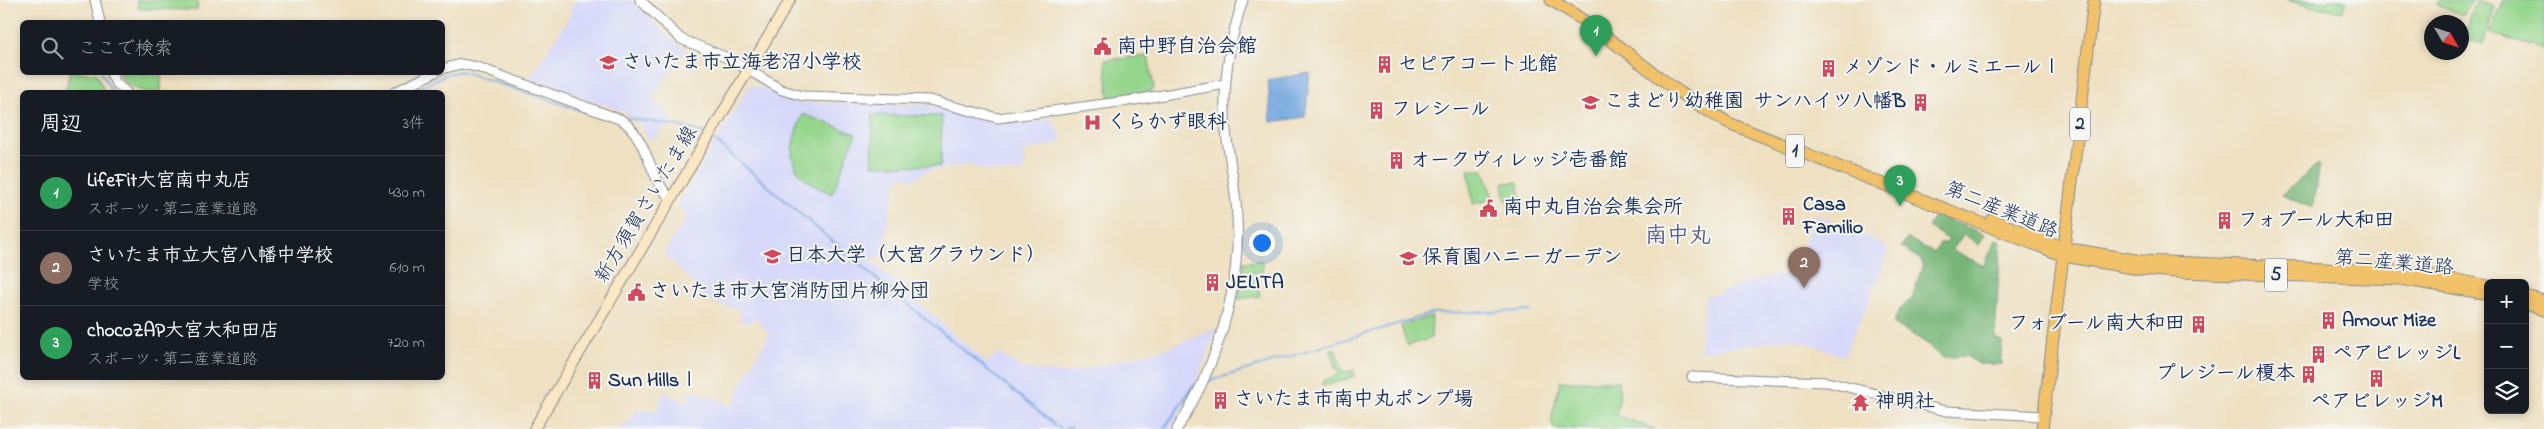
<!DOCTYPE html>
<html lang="ja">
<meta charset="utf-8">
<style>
:root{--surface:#171b24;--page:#20242c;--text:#f1f3f6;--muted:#9ea1a6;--line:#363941;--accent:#d1495b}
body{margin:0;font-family:"Indie Flower","Klee One",sans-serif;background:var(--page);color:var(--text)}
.controls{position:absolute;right:15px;bottom:15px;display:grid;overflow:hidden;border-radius:8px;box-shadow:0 2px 8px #0003}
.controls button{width:45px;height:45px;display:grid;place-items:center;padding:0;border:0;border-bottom:1px solid var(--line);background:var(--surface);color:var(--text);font:25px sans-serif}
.compass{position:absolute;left:2424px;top:15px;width:45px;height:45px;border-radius:50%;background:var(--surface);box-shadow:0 2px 8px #0003;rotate:129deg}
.you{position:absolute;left:1261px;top:242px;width:18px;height:18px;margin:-12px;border:4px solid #fff;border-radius:50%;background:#1a73e8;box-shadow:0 0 0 8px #1a73e833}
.badge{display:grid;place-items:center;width:32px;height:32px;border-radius:50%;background:var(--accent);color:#fff;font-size:16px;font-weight:700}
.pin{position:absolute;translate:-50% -41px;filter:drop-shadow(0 1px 2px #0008)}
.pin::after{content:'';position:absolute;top:26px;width:18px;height:15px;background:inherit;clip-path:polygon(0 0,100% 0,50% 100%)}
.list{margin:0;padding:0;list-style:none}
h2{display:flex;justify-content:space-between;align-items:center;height:65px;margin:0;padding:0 20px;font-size:21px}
h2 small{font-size:16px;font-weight:400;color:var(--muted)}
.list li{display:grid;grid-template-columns:32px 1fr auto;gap:15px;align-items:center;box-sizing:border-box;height:75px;padding:0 20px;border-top:1px solid var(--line)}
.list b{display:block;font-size:19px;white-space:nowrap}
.list p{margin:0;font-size:16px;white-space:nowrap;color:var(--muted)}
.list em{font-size:16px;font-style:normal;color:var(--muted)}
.icon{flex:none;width:28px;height:28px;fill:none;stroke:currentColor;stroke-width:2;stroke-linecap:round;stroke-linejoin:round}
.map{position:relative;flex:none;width:2544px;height:429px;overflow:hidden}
.search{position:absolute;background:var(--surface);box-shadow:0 2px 8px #0003;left:20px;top:20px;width:425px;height:55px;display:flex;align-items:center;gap:12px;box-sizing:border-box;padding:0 18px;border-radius:8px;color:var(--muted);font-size:19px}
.panel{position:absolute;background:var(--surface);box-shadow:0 2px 8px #0003;left:20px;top:90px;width:425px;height:290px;border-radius:8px}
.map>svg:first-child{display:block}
.built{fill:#d5d8f9}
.green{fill:#95d58c;stroke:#588275}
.forest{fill:#78b678;stroke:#4a726b}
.water{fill:#73a6df;stroke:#476a9e}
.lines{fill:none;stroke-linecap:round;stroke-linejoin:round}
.stream{stroke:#73a6df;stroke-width:2}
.tertiary-casing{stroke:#848890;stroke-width:11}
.secondary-casing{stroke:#848890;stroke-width:12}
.primary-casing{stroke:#848890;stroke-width:13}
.tertiary{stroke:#fff;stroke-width:9}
.secondary{stroke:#fae7c3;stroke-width:10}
.primary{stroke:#f2c26a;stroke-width:11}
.labels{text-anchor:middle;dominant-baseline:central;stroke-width:4;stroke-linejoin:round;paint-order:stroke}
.shield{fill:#f6f6f2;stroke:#5d6b8a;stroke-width:1}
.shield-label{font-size:19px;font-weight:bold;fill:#1b2f5e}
.poi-label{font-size:20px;font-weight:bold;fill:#1b2f5e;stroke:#f6f6f2;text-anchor:start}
.street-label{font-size:20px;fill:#1b2f5e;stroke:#f6f6f2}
.quarter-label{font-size:22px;font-weight:bold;fill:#585e8f;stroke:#f6f6f2}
</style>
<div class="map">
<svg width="2544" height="429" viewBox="0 0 2544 429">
<rect width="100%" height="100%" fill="#f6f6f2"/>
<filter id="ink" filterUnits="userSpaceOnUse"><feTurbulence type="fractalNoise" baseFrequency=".02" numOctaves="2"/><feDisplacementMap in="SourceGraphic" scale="10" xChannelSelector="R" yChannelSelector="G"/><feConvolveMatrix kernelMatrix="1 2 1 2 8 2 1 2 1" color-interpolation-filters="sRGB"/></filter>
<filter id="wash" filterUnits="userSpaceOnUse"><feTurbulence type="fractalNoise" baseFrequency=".0096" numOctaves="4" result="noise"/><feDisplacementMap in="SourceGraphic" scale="20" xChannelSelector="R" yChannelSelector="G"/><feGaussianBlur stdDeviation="1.12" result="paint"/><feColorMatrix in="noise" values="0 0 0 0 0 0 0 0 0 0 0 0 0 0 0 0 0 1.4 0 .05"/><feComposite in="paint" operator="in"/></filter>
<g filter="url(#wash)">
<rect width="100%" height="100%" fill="#eee0c1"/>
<g class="built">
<polygon points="576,0 632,0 671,40 687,49 652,97 672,119 655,140 649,139 636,120 624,112 530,78 571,14 570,9"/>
<polygon points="749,86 758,86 789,102 927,105 1002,123 1052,119 1063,142 1024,151 1025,172 995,172 966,165 927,171 914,180 904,176 896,181 885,236 892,249 870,260 988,364 997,353 1023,368 1066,374 1171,347 1215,328 1216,330 1194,388 1171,429 617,429 630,422 636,410 657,411 663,392 687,402 690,389 734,406 740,386 769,334 755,317 752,323 740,322 741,310 715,303 704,296 664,253 689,214 677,207"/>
<polygon points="1813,214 1850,228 1885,246 1888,251 1868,304 1843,357 1817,346 1789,339 1699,352 1705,297 1762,278 1787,273 1801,254"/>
</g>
<g class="green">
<polygon points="137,0 198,0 197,10 139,9"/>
<polygon points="2287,0 2347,0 2342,11 2304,5"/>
<polygon points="2439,0 2473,0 2464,15 2437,5"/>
<polygon points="2504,0 2544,0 2544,50 2489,33"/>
<polygon points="2476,1 2495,7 2483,44 2464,39"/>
<polygon points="1148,56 1154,88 1152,91 1109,98 1105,60"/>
<polygon points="70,72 96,73 105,92 65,92"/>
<path d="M 118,73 L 161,73 L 161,92 C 143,93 128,89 118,73 Z"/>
<path d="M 803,114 L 856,134 L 832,194 C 786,174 785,156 803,114 Z"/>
<polygon points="873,115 942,116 941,166 872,165"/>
<polygon points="1468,170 1484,170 1493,199 1473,204"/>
<polygon points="1518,182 1522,202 1506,200 1503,183"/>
<polygon points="1262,261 1263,271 1255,273 1260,296 1238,299 1244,262"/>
<polygon points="1432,316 1431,338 1407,346 1401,326"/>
<polygon points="1335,348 1343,373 1353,370 1355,376 1323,386 1322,381 1338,375 1330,350"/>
<polygon points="1560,381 1618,381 1620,397 1616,415 1655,429 1554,429 1551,421"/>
</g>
<g class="forest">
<polygon points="2318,164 2320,166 2312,208 2282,195"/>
<polygon points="1935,215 1985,234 1979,245 1964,234 1952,250 1984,266 1996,239 2001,241 1995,338 2002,341 2002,364 1979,364 1966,356 1943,358 1925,342 1893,323 1901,307 1912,299 1923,264 1921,260 1901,247 1907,238 1934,253 1940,243 1948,243 1948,239 1928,227"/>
</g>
<polygon class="water" points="1310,73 1305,117 1271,122 1268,80"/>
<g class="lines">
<g class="stream">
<polyline points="101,72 112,92"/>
<polyline points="410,92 448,74 461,71 589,113"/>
<polyline points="626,118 679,126 705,133"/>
<polyline points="713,139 873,276 1060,429"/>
<polyline points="1206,382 1433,313 1531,311"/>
<polyline points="1065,429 1070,427 1072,429"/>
<polyline points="1164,429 1193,386 1197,385"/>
</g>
</g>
</g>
<g filter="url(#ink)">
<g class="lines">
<defs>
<g id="tertiary">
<polyline points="95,0 100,22"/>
<polyline points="640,0 681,39 730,59 782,90 803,96 929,100 998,118 1135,100 1225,84"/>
<path d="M 442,69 L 461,64 L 477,67 L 622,120 C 649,140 648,177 671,199"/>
<polyline points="110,72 116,83 126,92"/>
<polyline points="395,92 436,72"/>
<polyline points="1692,377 1827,382 1946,411 2043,416"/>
<path d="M 1177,429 C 1216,367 1241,291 1237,217 C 1236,188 1229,159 1226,131 C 1222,87 1229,42 1243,0"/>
</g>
<polyline id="secondary" points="534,429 790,0"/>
<g id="primary">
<path d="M 1551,0 C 1614,36 1666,90 1731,124 L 2064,256 L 2139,269 L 2177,272 L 2401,279 L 2488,294"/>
<polyline points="1992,220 2065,248 2141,261 2401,271 2428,274 2488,286"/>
<polyline points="2525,296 2544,301"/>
<polyline points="2525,304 2544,310"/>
<polyline points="2042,429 2094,0"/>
</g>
</defs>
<use href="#tertiary" class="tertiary-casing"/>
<use href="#secondary" class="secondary-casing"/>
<use href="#primary" class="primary-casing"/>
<use href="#tertiary" class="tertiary"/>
<use href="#secondary" class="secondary"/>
<use href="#primary" class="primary"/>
</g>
</g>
<defs>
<symbol id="civic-bare" viewBox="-9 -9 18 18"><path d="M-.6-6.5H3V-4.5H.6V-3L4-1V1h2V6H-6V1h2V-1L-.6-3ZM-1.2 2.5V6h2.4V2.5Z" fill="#d1495b" stroke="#f6f6f2" stroke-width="2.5" paint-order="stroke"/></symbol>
<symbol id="school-bare" viewBox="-9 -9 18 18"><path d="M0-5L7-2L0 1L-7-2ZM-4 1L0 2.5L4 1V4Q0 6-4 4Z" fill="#d1495b" stroke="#f6f6f2" stroke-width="2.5" paint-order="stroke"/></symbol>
<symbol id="building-bare" viewBox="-9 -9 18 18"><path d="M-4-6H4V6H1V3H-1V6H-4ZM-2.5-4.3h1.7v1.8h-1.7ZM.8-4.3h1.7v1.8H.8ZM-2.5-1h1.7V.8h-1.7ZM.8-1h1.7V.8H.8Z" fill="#d1495b" stroke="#f6f6f2" stroke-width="2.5" paint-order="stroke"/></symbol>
<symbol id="hospital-bare" viewBox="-9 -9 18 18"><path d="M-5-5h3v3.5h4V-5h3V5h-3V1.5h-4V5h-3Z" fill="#d1495b" stroke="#f6f6f2" stroke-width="2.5" paint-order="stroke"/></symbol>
<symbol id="university-bare" viewBox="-9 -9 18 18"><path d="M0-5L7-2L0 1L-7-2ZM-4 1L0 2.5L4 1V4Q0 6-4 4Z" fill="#d1495b" stroke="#f6f6f2" stroke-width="2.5" paint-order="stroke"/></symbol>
<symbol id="temple-bare" viewBox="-9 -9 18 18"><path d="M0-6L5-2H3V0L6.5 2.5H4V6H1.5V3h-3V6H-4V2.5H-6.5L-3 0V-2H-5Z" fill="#d1495b" stroke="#f6f6f2" stroke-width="2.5" paint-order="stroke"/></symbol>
</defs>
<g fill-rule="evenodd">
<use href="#civic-bare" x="1090" y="34" width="25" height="25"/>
<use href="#school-bare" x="596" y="50" width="25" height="25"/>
<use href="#building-bare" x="1372" y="52" width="25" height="25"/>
<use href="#building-bare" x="1816" y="56" width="25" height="25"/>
<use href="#school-bare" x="1578" y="90" width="25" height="25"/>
<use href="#building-bare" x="1908" y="90" width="25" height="25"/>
<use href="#building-bare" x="1364" y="98" width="25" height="25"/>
<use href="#hospital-bare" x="1080" y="110" width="25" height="25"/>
<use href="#building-bare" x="1384" y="148" width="25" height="25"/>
<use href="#civic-bare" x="1476" y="196" width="25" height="25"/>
<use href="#building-bare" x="1776" y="204" width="25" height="25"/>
<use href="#building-bare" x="2212" y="208" width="25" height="25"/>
<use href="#university-bare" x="760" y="244" width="25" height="25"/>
<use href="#school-bare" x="1396" y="246" width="25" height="25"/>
<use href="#building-bare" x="1200" y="270" width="25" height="25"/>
<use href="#civic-bare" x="624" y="280" width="25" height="25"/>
<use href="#building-bare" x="2316" y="308" width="25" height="25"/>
<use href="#building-bare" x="2186" y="312" width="25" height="25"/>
<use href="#building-bare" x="2306" y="342" width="25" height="25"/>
<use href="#building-bare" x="2296" y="362" width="25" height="25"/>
<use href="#building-bare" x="2364" y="366" width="25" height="25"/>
<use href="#building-bare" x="582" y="368" width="25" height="25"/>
<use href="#building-bare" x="1208" y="388" width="25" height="25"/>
<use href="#temple-bare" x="1848" y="390" width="25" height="25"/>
</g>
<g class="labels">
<g class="shield">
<rect x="2070" y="107.5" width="20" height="33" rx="4"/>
<rect x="1786" y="134.5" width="18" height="33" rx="4"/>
<rect x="2265" y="258.5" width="22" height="33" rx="4"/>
</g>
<g class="shield-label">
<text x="2080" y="124">2</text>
<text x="1795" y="151">1</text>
<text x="2276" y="275">5</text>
</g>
<g class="poi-label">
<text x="1117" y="47">南中野自治会館</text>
<text x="622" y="63">さいたま市立海老沼小学校</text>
<text x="1398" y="65">セピアコート北館</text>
<text x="1843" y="68">メゾンド・ルミエールⅠ</text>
<text x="1604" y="102">こまどり幼稚園</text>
<text x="1906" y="102" text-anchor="end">サンハイツ八幡B</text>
<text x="1391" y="110">フレシール</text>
<text x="1107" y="123">くらかず眼科</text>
<text x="1410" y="161">オークヴィレッジ壱番館</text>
<text x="1803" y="205">Casa<tspan x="1803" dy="23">Familio</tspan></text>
<text x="1503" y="208">南中丸自治会集会所</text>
<text x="2238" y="221">フォブール大和田</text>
<text x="786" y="256">日本大学（大宮グラウンド）</text>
<text x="1422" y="258">保育園ハニーガーデン</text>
<text x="1226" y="283">JELITA</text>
<text x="650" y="292">さいたま市大宮消防団片柳分団</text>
<text x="2342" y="321">Amour Mize</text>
<text x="2185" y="324" text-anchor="end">フォブール南大和田</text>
<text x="2333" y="354">ペアビレッジL</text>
<text x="2295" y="374" text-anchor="end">プレジール榎本</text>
<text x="608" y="381">Sun HillsⅠ</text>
<text x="1234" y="400">さいたま市南中丸ポンプ場</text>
<text x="1875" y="402">神明社</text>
<text x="2377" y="402" text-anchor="middle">ペアビレッジM</text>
</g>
<g class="street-label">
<text transform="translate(647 205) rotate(-59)">新方須賀さいたま線</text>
<text transform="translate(2001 211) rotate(22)">第二産業道路</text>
<text transform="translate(2394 264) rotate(5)">第二産業道路</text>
</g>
<g class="quarter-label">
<text x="1678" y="237">南中丸</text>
</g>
</g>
</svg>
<div class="controls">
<button>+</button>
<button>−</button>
<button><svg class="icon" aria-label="layers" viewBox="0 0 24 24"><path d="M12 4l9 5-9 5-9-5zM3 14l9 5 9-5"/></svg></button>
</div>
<svg class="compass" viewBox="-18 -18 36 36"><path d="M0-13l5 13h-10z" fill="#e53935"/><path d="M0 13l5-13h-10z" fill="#9ea1a6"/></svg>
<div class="you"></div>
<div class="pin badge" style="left:1596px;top:56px;background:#2e9e5b">1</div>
<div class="pin badge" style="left:1804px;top:288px;background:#8d6e63">2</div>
<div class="pin badge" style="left:1900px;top:206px;background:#2e9e5b">3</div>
<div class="search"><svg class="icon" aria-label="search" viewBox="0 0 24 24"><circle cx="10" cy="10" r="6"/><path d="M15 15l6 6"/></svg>ここで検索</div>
<section class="panel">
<h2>周辺<small>3件</small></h2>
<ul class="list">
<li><span class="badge" style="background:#2e9e5b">1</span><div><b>LifeFit大宮南中丸店</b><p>スポーツ · 第二産業道路</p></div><em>430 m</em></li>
<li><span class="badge" style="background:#8d6e63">2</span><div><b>さいたま市立大宮八幡中学校</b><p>学校</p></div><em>610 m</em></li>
<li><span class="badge" style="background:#2e9e5b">3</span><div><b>chocoZAP大宮大和田店</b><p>スポーツ · 第二産業道路</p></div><em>720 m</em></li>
</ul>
</section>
</div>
